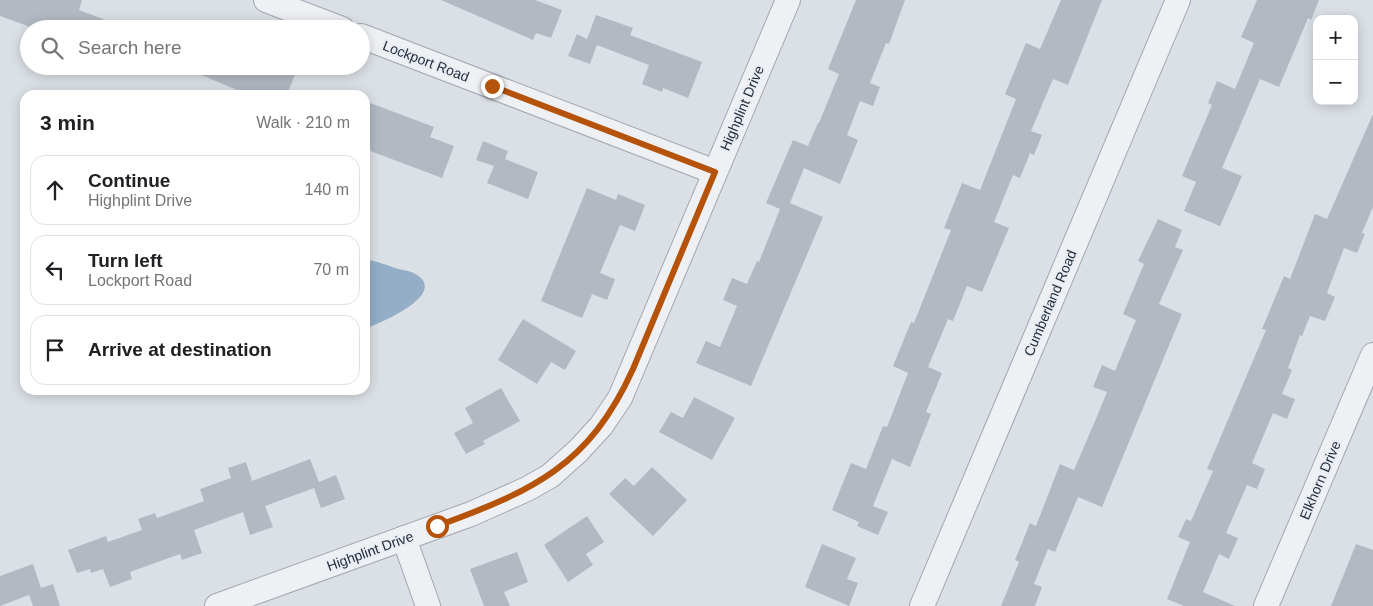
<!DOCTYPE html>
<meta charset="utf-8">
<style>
:root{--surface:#fff;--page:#f2f2f2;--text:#202124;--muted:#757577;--line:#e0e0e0}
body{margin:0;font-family:Arial,sans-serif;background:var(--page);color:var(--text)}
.controls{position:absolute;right:15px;top:15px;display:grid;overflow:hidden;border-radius:10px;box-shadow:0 2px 12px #0003}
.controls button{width:45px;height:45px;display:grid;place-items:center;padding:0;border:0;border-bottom:1px solid var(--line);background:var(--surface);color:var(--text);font:25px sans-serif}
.stop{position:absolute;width:15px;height:15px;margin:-11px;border:4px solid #b45309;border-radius:50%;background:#fff}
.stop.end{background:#b45309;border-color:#fff;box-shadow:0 1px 5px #0008}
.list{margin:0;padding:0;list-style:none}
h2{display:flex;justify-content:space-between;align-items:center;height:65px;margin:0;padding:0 20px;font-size:21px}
h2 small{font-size:16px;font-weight:400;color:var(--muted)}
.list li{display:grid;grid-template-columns:32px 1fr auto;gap:15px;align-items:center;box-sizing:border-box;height:70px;margin:0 10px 10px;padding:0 10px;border:1px solid var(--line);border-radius:15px}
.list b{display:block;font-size:19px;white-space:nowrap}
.list p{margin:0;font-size:16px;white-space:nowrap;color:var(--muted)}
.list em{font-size:16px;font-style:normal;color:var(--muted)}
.icon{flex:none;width:28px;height:28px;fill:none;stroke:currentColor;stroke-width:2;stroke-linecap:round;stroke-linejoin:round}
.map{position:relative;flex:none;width:1373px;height:606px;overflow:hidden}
.search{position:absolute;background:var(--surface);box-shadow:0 2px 12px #0003;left:20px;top:20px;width:350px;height:55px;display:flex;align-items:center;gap:12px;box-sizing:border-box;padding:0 18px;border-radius:28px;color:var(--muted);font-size:19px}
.panel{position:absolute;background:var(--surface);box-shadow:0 2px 12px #0003;left:20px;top:90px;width:350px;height:305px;border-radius:15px}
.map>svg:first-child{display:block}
.water{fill:#94aec8}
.building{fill:#b2b9c3}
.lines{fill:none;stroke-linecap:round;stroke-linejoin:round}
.street-casing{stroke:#a1a7b0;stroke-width:26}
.street{stroke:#eef0f4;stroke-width:24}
.route{stroke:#b45309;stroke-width:6}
.labels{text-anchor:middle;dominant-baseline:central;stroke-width:4;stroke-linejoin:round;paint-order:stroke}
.street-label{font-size:14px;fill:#252e3c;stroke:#eaeef4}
</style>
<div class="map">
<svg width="1373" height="606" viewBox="0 0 1373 606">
<rect width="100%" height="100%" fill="#dbe0e6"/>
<path class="water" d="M 365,259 C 375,261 385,264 395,268 C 402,270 412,271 417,275 C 448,295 378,324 365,329 Z"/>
<g class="building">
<polygon points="0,0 82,0 79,10 124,27 124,29 36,29 0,16"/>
<polygon points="441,0 535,0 562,10 551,38 536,33 533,40"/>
<polygon points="856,0 905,0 889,44 886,43 870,83 880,87 873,106 860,101 847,135 858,140 840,184 804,168 790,203 823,217 751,386 696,363 706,341 720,347 737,306 723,300 732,278 747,284 757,261 759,262 780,209 766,203 793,140 808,146 818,123 819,123 839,74 828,69"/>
<polygon points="1061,0 1102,0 1068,85 1053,79 1031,131 1042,135 1034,155 1030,153 1020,178 1013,175 994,222 1009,228 982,292 967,286 953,321 948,319 928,367 942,373 926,412 931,414 910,467 892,459 873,506 888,512 878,535 857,526 859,522 832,510 851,463 866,469 883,426 887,427 908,373 893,366 911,322 914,323 951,230 944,228 962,183 980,190 1016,99 1005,94 1026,43 1040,49"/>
<polygon points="1257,0 1319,0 1311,20 1308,18 1279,87 1260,79 1222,168 1242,176 1220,226 1184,211 1196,182 1182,176 1212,105 1208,103 1217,81 1235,89 1254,43 1241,37"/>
<polygon points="596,15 633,28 630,35 702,62 688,98 663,88 662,92 642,84 649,65 597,45 590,64 568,56 577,34 587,39"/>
<polygon points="180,66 273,66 295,74 287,95 249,95"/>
<polygon points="365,101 434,127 430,137 454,146 442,178 365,149"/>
<polygon points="1373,114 1373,207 1362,233 1365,234 1357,253 1344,248 1327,293 1335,297 1325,321 1310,316 1302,336 1300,335 1288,368 1292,370 1282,394 1295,399 1287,419 1273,413 1252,463 1265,469 1257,489 1247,485 1226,533 1238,538 1229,559 1219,554 1203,592 1235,606 1184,606 1167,599 1190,542 1178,537 1186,519 1191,521 1213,471 1207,469 1266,330 1262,329 1284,276 1290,279 1315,214 1327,219"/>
<polygon points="483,141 508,151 505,159 538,172 528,199 487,183 494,166 476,160"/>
<polygon points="587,188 616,200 618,194 645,205 635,231 620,225 600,273 615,279 607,300 592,294 582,318 541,301"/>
<polygon points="1158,219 1182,230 1175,247 1183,250 1159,304 1182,314 1102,507 1078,497 1055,552 1048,549 1034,584 1042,587 1035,606 1001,606 1019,562 1015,560 1030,523 1036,526 1060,464 1074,470 1095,421 1107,392 1093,387 1102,365 1115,371 1136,320 1123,314 1144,264 1138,261"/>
<polygon points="523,319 576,351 565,370 551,362 537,384 498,360"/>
<polygon points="501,388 520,421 483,441 485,444 466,454 454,433 473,423 465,408"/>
<polygon points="694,397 735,418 712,460 659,432 671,412 683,418"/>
<polygon points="310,459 319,482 336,475 345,499 321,508 314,488 265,506 273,527 250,535 243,512 194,530 202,553 182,560 180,554 130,572 132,579 110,587 103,569 91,573 90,569 77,573 68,550 106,536 108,542 142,530 138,519 155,513 157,518 204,501 200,489 231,478 228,468 246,462 252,481"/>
<polygon points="652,467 687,500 653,536 609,494 625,478 634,486"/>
<polygon points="587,516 604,542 586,554 593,565 568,582 544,545"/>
<polygon points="822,544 856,558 847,579 858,583 849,606 805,587"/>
<polygon points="1356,544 1373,550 1373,606 1331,606"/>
<polygon points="517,552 528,582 504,592 510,606 484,606 470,569"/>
<polygon points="33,564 41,588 53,584 60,606 33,606 29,595 0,606 0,576"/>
</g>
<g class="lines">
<defs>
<g id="street">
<polyline points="266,0 342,29"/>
<polyline points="361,36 715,172"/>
<polyline points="404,538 428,606"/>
<polyline points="217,606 471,514 527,489 550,476 578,451 601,426 620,398 788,0"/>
<polyline points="922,606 1178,0"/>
<polyline points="1266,606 1373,355"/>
</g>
</defs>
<use href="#street" class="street-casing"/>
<use href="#street" class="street"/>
</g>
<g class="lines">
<path class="route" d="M 437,526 C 533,491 589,466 633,369 L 715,172 L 492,86"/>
</g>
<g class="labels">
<g class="street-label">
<text transform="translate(426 61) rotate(21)">Lockport Road</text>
<text transform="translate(742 108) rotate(-67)">Highplint Drive</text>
<text transform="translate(1050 303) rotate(-67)">Cumberland Road</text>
<text transform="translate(1320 480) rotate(-67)">Elkhorn Drive</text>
<text transform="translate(370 551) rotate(-20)">Highplint Drive</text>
</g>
</g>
</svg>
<div class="controls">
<button>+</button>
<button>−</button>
</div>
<div class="stop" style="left:437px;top:526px"></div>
<div class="stop end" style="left:492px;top:86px"></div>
<div class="search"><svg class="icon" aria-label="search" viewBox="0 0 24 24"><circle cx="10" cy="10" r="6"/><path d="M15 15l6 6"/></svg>Search here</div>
<section class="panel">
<h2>3 min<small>Walk · 210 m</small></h2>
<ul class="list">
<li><svg class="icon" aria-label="ahead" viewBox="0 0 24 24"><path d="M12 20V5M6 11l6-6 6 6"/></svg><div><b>Continue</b><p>Highplint Drive</p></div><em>140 m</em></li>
<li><svg class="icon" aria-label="left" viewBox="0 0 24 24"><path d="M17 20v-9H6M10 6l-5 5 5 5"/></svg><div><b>Turn left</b><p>Lockport Road</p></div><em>70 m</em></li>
<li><svg class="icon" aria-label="arrive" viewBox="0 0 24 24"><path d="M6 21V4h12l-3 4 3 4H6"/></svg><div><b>Arrive at destination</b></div></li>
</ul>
</section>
</div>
